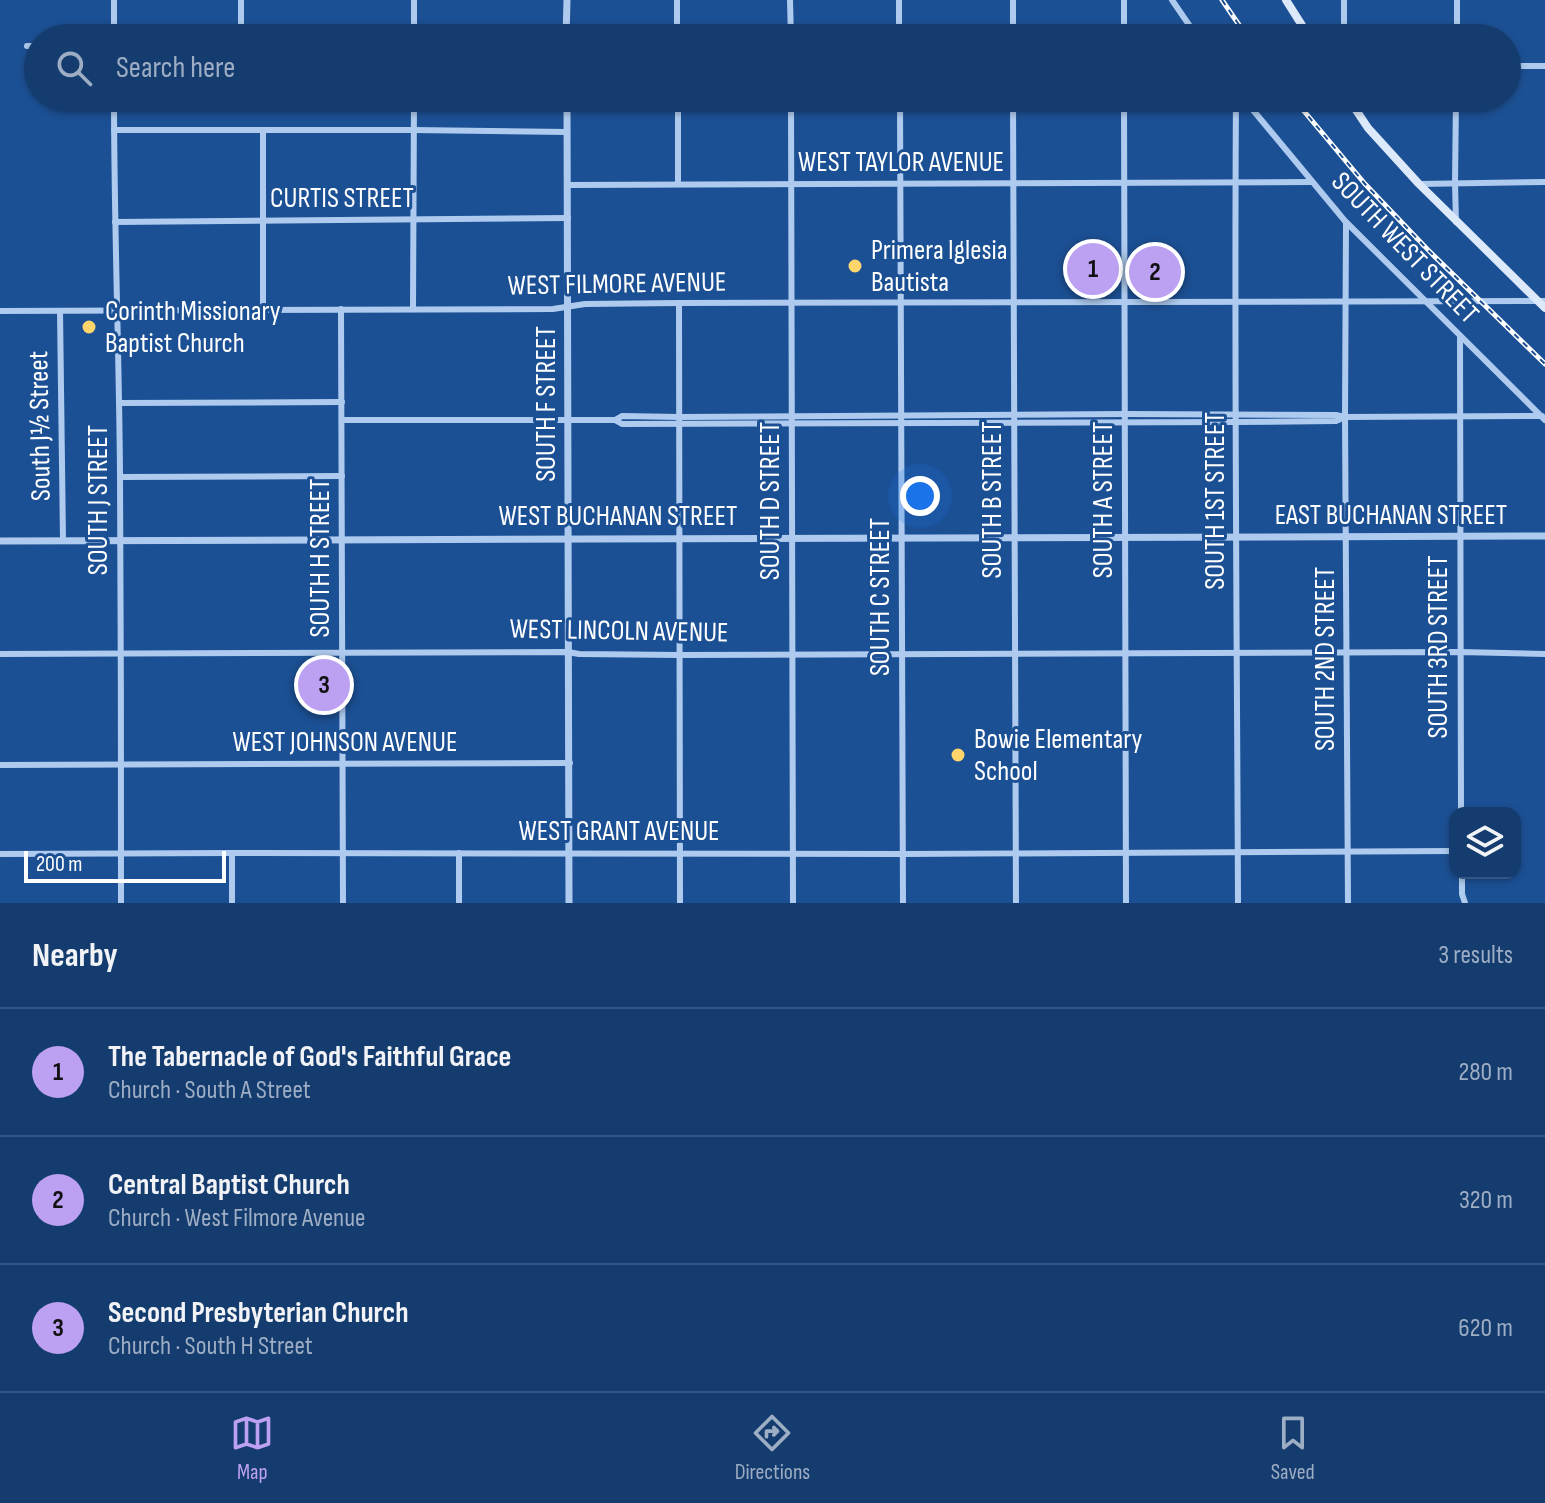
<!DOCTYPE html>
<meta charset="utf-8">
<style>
:root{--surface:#153c6f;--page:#1e4374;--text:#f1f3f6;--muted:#9dadc3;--line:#345682;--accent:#bca0f2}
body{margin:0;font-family:"Sofia Sans Condensed",sans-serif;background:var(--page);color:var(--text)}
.controls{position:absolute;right:24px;bottom:24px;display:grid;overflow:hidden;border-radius:16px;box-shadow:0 2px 6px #0004}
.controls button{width:72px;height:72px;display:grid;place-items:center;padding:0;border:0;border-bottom:2px solid var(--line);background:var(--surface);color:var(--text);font:40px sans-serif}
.scale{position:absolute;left:24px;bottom:20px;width:202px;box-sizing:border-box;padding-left:8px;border:4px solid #fff;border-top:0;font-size:22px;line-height:28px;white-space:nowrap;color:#fff;-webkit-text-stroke:6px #1c5094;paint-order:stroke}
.you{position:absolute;left:920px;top:496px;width:28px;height:28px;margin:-20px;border:6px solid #fff;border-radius:50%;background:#1a73e8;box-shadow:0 0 0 12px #1a73e833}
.badge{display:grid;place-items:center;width:52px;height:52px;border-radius:50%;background:var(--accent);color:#111;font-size:26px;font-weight:700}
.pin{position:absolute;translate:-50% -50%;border:4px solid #fff;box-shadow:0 2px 8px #0006}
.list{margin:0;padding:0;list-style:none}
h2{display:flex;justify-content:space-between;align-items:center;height:104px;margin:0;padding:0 32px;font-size:34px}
h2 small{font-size:26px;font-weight:400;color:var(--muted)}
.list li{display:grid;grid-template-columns:52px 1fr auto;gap:24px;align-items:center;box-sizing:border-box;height:128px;padding:0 32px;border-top:2px solid var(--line)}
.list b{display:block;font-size:30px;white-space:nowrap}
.list p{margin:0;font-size:26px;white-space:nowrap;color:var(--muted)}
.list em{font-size:26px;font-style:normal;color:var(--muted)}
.icon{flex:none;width:44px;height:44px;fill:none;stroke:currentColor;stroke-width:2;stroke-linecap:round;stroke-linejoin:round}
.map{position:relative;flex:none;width:1545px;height:903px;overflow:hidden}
.search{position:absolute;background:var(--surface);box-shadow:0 2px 6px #0004;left:24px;right:24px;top:24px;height:88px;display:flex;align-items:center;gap:20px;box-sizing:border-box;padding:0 28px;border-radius:44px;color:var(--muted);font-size:30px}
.sheet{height:488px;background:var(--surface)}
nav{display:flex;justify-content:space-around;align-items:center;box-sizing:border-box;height:112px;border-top:2px solid var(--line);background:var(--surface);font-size:22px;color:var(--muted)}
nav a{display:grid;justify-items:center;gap:4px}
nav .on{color:var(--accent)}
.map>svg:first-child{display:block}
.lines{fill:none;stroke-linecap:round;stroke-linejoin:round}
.minor{stroke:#aecbef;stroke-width:6}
.tertiary{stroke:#aecbef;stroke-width:7}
.secondary{stroke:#dbe9fb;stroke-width:8}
.rail-casing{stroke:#fff;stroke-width:5}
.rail{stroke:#1c5094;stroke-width:2;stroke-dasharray:6;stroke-linecap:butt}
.poi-dot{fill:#ffd56c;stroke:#1c5094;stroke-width:3}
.labels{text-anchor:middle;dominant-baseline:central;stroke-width:6;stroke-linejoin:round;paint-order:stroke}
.street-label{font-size:28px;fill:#fff;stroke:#1c5094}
.poi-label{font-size:28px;fill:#fff;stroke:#1c5094;text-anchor:start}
</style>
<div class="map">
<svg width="1545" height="903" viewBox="0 0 1545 903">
<rect width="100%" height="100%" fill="#1c5094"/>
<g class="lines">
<g class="minor">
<polyline points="114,0 114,38"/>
<polyline points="414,0 414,38"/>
<polyline points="677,0 677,38"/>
<polyline points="790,0 791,38"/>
<polyline points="899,0 899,38"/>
<polyline points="1013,0 1013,38"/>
<polyline points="1124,0 1124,38"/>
<polyline points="1172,0 1198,38"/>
<polyline points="1457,0 1457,38"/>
<polyline points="241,38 241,0"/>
<polyline points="1344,38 1344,0"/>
<polyline points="27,46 38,46"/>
<polyline points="1507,66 1545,66"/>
<path d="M 114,98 C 114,223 119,348 120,473 C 121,616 121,760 121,903"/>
<polyline points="678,98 678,184"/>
<polyline points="791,98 793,903"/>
<polyline points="900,98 903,903"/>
<polyline points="1013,98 1016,903"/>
<polyline points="1124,98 1126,903"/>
<path d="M 1236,98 C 1234,366 1237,635 1238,903"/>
<polyline points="1243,98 1345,221 1545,420"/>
<polyline points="1456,98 1455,183 1456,222"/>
<polyline points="114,130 413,130 567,132"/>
<polyline points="263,130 263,309"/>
<polyline points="1419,184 1545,182"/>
<polyline points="568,185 1311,182"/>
<polyline points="115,222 568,218"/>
<polyline points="1346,223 1345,417 1348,903"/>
<polyline points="679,303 680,903"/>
<polyline points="341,309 343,903"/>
<polyline points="413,309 414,98"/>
<polyline points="0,311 553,309 585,304 679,303 1545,301"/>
<polyline points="60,311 63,540"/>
<polyline points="1460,337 1461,813"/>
<polyline points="119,403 342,402"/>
<polyline points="342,420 615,420 622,424 1236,422 1336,421 1345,417"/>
<polyline points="615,420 622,416 679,417 1126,414 1336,415 1345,417 1542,416"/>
<polyline points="120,477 342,476"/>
<polyline points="0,654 568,652 579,654 679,655 1460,652 1545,654"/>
<polyline points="0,765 570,763"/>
<polyline points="232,853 232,903"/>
<polyline points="0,854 232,853 903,854 1455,851"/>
<polyline points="1462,873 1462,894 1465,903"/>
<polyline points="459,903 459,853"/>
</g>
<g class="tertiary">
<polyline points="566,38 567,0"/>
<polyline points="567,98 569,903"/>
<polyline points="0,541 1545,536"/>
</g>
<g class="secondary">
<polyline points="1286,0 1310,38"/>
<polyline points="1348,98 1368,128 1419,184 1545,308"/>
</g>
<defs>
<g id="rail">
<polyline points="1222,0 1248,38"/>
<polyline points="1293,98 1365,184 1428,250 1545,364"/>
</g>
</defs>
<use href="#rail" class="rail-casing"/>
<use href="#rail" class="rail"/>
</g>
<g class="poi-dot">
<circle cx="855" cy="266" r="8"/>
<circle cx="89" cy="327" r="8"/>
<circle cx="958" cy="755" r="8"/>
</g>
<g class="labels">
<g class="street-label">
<text x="901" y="162">WEST TAYLOR AVENUE</text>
<text x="342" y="198">CURTIS STREET</text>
<text transform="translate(1405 248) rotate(46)">SOUTH WEST STREET</text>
<text transform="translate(617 284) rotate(-1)">WEST FILMORE AVENUE</text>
<text transform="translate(546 404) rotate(-90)">SOUTH F STREET</text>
<text transform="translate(40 426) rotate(-91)">South J½ Street</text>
<text transform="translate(98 500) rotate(-90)">SOUTH J STREET</text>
<text transform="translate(992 500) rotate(-90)">SOUTH B STREET</text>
<text transform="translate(1103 500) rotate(-90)">SOUTH A STREET</text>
<text transform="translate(770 501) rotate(-90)">SOUTH D STREET</text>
<text transform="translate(1215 501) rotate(-90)">SOUTH 1ST STREET</text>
<text x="1391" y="515">EAST BUCHANAN STREET</text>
<text x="618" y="516">WEST BUCHANAN STREET</text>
<text transform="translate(320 558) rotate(-90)">SOUTH H STREET</text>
<text transform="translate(880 597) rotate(-90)">SOUTH C STREET</text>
<text transform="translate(619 631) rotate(1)">WEST LINCOLN AVENUE</text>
<text transform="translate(1438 647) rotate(-90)">SOUTH 3RD STREET</text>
<text transform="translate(1325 659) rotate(-90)">SOUTH 2ND STREET</text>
<text x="345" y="742">WEST JOHNSON AVENUE</text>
<text x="619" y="831">WEST GRANT AVENUE</text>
</g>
<g class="poi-label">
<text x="871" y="250">Primera Iglesia<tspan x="871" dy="32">Bautista</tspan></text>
<text x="105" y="311">Corinth Missionary<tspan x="105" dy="32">Baptist Church</tspan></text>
<text x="974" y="739">Bowie Elementary<tspan x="974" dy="32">School</tspan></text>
</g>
</g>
</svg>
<div class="controls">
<button><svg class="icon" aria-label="layers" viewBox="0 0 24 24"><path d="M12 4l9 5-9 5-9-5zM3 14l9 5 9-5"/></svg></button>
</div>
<div class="scale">200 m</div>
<div class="you"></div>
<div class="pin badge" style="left:1093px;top:269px">1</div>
<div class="pin badge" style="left:1155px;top:272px">2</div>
<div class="pin badge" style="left:324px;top:685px">3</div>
<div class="search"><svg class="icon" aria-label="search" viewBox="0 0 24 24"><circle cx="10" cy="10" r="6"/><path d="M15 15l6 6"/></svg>Search here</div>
</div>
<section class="sheet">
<h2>Nearby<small>3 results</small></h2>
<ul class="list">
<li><span class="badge">1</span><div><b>The Tabernacle of God's Faithful Grace</b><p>Church · South A Street</p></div><em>280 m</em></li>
<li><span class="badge">2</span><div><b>Central Baptist Church</b><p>Church · West Filmore Avenue</p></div><em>320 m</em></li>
<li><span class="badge">3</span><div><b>Second Presbyterian Church</b><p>Church · South H Street</p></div><em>620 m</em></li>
</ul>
</section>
<nav>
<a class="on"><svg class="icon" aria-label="map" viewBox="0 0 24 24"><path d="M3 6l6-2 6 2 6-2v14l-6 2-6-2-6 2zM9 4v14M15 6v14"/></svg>Map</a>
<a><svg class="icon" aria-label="directions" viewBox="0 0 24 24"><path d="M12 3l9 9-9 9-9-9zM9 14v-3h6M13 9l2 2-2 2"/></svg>Directions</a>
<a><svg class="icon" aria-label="saved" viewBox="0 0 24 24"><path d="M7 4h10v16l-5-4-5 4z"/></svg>Saved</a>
</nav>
